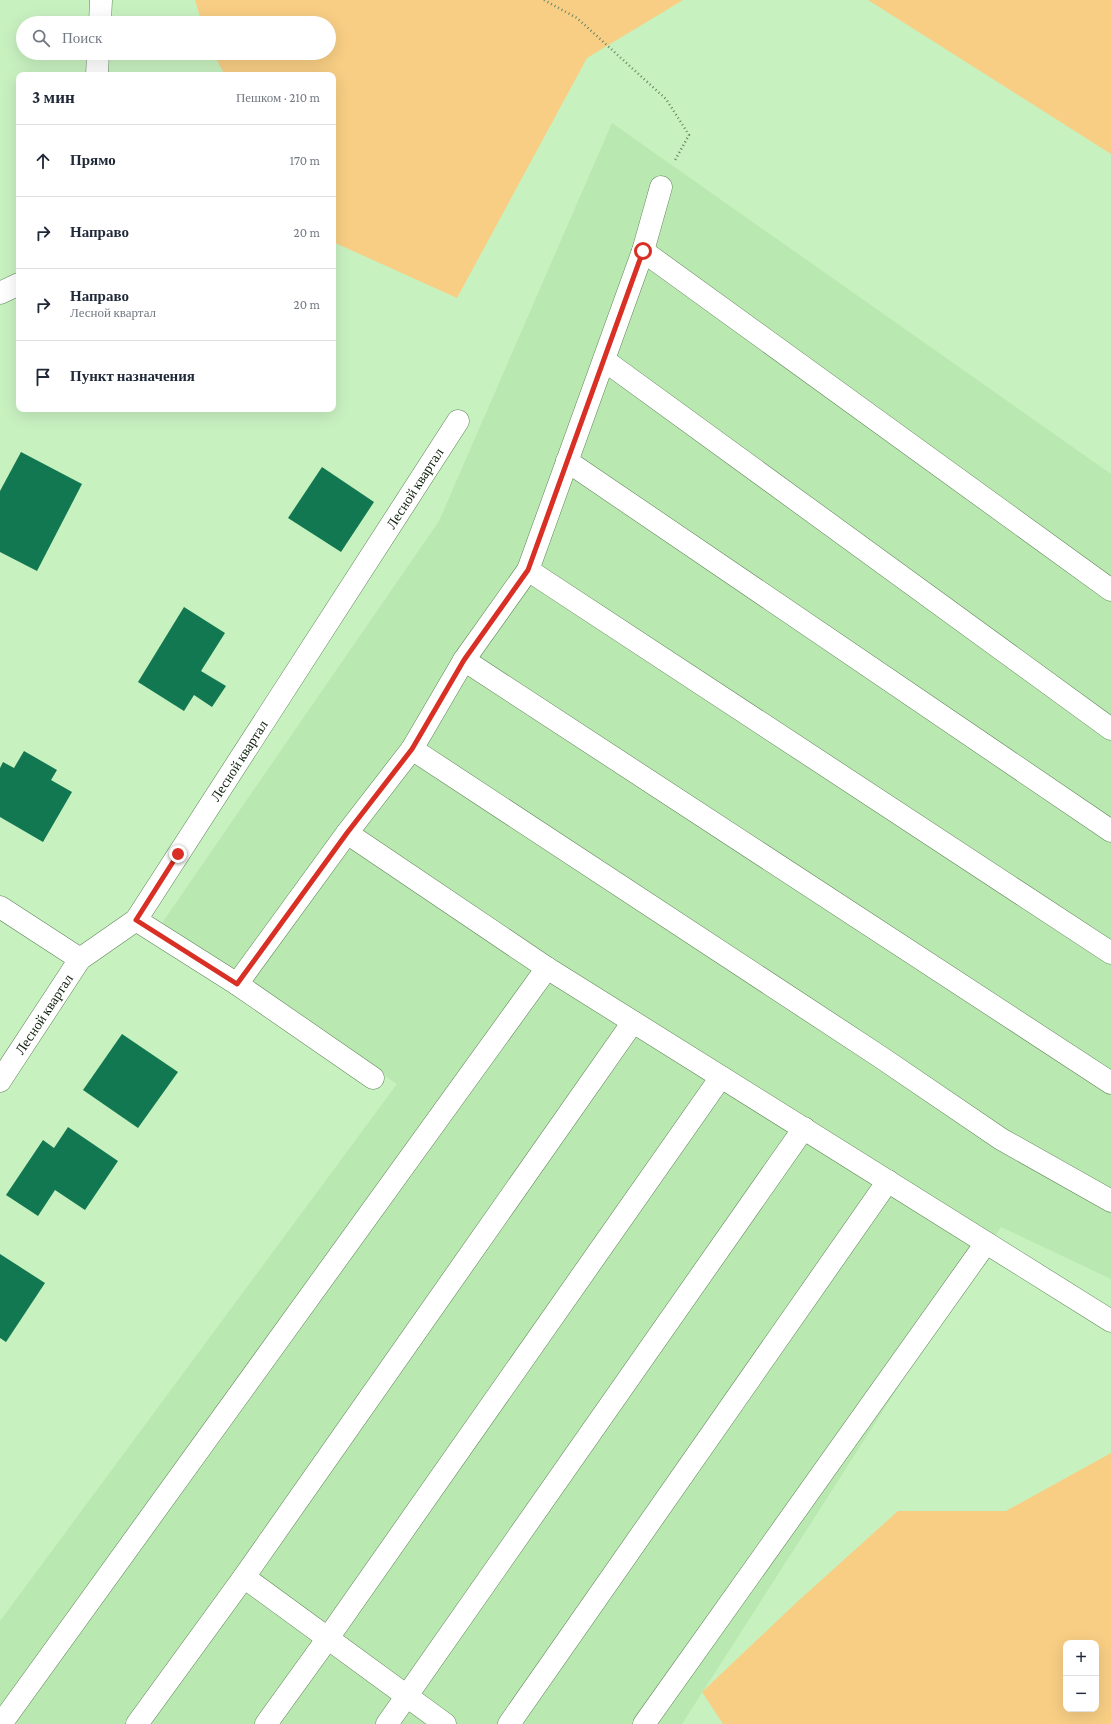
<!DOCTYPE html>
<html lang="ru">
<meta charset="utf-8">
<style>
:root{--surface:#fff;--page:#f6f6f7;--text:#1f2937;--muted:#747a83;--line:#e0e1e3}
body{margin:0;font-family:"Crimson Pro",serif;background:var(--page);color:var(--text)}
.controls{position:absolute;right:12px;bottom:12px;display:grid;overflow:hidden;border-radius:8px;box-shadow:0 4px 16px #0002}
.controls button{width:36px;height:36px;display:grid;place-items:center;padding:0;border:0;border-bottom:1px solid var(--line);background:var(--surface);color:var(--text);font:20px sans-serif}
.stop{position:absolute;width:12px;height:12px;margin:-9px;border:3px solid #d93025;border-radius:50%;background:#fff}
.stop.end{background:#d93025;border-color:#fff;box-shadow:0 1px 4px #0008}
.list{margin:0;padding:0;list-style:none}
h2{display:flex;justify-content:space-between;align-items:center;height:52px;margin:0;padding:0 16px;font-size:17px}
h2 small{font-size:13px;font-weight:400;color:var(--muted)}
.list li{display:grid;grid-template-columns:26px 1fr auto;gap:12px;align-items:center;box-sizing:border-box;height:72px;padding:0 16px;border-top:1px solid var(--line)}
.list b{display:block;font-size:15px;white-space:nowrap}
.list p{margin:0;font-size:13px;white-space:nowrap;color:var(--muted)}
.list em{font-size:13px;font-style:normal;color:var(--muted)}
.icon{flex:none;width:22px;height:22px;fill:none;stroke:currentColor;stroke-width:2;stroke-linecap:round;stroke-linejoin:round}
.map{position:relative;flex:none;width:1111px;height:1724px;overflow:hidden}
.search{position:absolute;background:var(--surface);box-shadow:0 4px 16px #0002;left:16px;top:16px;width:320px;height:44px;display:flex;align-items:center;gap:10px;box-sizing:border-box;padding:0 14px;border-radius:22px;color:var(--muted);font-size:15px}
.panel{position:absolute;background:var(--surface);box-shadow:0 4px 16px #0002;left:16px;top:72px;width:320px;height:340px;border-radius:8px}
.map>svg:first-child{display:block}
.built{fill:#b9e8b0}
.green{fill:#f8ce84;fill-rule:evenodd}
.building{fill:#127851}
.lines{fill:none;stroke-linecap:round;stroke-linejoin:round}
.minor-casing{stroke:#5f8458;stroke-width:23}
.path{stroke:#688362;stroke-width:2.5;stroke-dasharray:1 3;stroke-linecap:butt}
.minor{stroke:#fff;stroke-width:22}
.route{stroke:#d93025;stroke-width:5}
.labels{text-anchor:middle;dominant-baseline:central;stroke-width:3;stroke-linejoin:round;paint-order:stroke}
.street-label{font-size:14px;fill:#0f1e0c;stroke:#fff}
</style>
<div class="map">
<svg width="1111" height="1724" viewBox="0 0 1111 1724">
<rect width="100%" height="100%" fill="#c8f1c0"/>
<polygon class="built" points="612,123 1111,474 1111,1279 1001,1227 682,1724 0,1724 0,1621 397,1084 162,923 439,521"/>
<g class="green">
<polygon points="195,0 683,0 587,58 457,298 333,242 333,75 225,75 213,53 329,53 329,23 202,23"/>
<polygon points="868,0 1111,0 1111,154"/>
<path d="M 1111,1453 L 1111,1724 L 723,1724 L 702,1692 L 797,1602 L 898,1511 L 1006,1511 ZM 1066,1643 L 1096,1643 L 1096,1709 L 1066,1709 Z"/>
</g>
<g class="building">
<polygon points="21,452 82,484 37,571 0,552 0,491"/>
<polygon points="322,467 374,502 341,552 288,518"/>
<polygon points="184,607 225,633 201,671 226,686 212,707 194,695 184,711 138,682"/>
<polygon points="24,751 57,770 51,780 72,792 43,842 0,817 0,768 3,762 14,768"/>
<polygon points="122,1034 178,1072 138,1128 83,1090"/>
<polygon points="68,1127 118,1161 85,1210 55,1190 38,1216 6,1195 43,1140 54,1148"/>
<polygon points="0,1254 45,1283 6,1342 0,1338"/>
</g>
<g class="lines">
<defs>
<g id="minor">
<polyline points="100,23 101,0"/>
<polyline points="97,75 98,53"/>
<polyline points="643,251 1111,590"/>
<polyline points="0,293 19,284"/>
<polyline points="604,360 1111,729"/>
<polyline points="567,461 1111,831"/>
<polyline points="528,570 1111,953"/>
<polyline points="464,660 1111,1083"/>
<polyline points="412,749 879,1056 1001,1139 1111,1201"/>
<polyline points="347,833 547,968 1111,1321"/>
<polyline points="0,907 80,959"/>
<polyline points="136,920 237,984 347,833 412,749 464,660 528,570 643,251 661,187"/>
<polyline points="237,984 373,1078"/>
<path id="s1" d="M 0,1081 L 80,959 L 136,920 L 458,421"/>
<polyline points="244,1577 445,1724"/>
<polyline points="1,1724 547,968"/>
<polyline points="137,1724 244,1577 633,1022"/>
<polyline points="266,1724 328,1638 721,1077"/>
<polyline points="387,1724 804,1128"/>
<polyline points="509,1724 888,1181"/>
<polyline points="644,1724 986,1243"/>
</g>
</defs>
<use href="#minor" class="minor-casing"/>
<polyline class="path" points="544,0 577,18 666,99 689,135 674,162"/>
<use href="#minor" class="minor"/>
</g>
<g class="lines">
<polyline class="route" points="178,854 136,920 237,984 347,833 412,749 464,660 528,570 643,251"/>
</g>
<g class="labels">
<g class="street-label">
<text stroke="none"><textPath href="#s1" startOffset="728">Лесной квартал</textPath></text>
<text stroke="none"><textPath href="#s1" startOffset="404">Лесной квартал</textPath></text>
<text stroke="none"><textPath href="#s1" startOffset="80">Лесной квартал</textPath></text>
</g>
</g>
</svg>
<div class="controls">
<button>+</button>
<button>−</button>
</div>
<div class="stop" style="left:643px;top:251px"></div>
<div class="stop end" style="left:178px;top:854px"></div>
<div class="search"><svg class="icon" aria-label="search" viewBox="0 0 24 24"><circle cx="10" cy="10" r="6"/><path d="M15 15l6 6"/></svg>Поиск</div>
<section class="panel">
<h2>3 мин<small>Пешком · 210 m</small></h2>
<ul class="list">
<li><svg class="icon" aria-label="ahead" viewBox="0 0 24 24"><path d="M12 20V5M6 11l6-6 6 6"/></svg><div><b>Прямо</b></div><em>170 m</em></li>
<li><svg class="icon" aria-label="right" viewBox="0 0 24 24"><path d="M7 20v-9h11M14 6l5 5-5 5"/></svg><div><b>Направо</b></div><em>20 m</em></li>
<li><svg class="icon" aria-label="right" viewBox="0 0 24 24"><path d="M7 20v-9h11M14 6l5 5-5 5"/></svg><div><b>Направо</b><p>Лесной квартал</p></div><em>20 m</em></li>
<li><svg class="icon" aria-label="arrive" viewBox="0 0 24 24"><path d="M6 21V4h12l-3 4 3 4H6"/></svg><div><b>Пункт назначения</b></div></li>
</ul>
</section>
</div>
